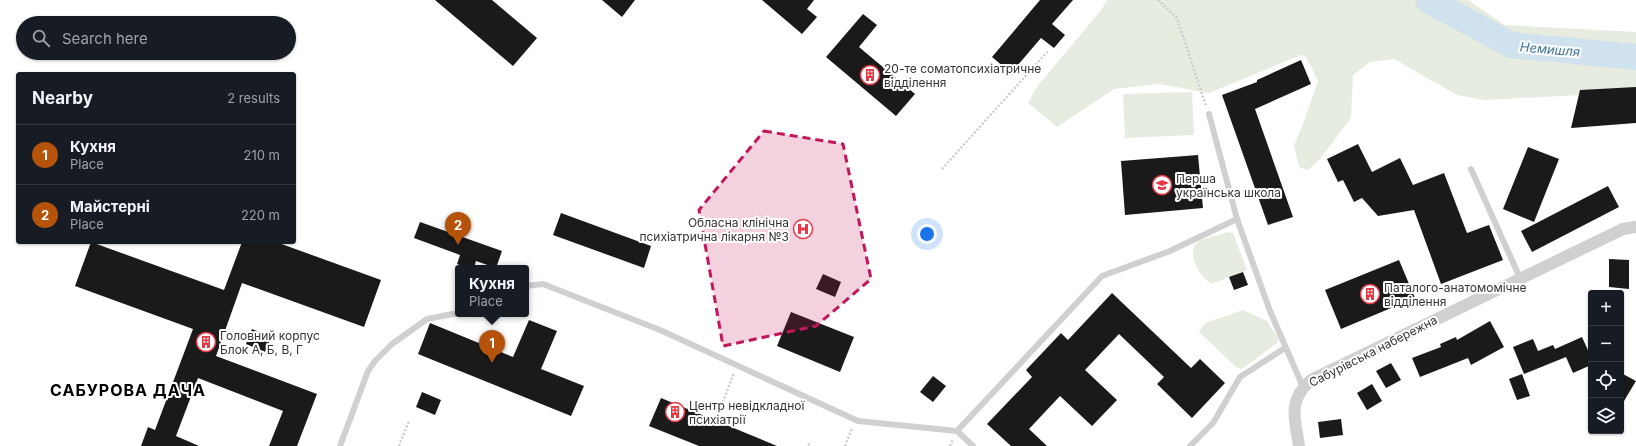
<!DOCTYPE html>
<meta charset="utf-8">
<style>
:root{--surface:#171b24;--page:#242831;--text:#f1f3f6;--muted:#9ea1a6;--line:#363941;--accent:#b45309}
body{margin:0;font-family:Inter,sans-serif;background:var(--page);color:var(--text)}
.controls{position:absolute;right:12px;bottom:12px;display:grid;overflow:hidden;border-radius:4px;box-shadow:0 1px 3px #0004}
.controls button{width:36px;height:36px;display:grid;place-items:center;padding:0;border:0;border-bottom:1px solid var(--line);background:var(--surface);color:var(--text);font:20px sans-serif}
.you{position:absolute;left:927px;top:234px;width:14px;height:14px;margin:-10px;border:3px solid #fff;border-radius:50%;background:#1a73e8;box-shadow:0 0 0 6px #1a73e833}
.badge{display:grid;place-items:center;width:26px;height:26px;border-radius:50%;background:var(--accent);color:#fff;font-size:13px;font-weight:700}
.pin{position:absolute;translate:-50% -33px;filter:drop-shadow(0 1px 2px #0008)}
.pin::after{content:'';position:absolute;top:21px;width:14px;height:12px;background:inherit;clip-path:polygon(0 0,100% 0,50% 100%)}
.popup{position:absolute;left:455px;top:265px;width:74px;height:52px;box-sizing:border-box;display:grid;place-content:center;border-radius:4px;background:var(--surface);filter:drop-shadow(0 1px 3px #0005);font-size:13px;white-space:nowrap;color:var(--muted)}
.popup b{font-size:15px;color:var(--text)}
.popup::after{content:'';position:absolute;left:50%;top:100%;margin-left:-8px;border:8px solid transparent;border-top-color:var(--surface)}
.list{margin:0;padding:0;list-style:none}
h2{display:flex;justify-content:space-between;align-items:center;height:52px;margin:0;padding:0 16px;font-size:17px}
h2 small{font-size:13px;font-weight:400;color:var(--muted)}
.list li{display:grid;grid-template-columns:26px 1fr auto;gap:12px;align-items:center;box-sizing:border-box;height:60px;padding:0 16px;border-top:1px solid var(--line)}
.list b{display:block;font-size:15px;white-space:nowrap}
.list p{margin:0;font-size:13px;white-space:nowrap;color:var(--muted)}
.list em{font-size:13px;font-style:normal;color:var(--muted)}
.icon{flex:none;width:22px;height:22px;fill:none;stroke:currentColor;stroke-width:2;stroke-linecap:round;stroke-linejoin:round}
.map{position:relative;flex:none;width:1636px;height:446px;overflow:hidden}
.search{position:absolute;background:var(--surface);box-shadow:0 1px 3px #0004;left:16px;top:16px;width:280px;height:44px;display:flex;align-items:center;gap:10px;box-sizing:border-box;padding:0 14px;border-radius:22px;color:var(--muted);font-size:15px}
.panel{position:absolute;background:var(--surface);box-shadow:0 1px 3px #0004;left:16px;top:72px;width:280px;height:172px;border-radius:4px}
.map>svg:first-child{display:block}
.green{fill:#e6ecdf}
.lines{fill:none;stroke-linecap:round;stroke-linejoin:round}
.river{stroke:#cfe2ee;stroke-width:26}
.building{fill:#1a1a1a}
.path{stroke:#cdcdcd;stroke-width:2.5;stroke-dasharray:2 2;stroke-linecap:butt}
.lane{stroke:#d0d0d0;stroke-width:6}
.street{stroke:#d0d0d0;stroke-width:12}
.marked{fill:#c2185b;fill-opacity:0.2;stroke:#c2185b;stroke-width:3;stroke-dasharray:8 5;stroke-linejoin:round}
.labels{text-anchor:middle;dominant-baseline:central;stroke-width:4;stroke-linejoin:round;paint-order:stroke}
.poi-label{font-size:12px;fill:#333;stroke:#fff;text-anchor:start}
.street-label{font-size:12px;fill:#333;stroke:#fff}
.water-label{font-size:13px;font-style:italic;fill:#3f7597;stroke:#fff}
.district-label{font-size:16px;font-weight:bold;letter-spacing:1px;fill:#000;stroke:#fff}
</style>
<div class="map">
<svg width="1636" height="446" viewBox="0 0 1636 446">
<rect width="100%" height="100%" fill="#fff"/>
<g class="green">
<polygon points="1107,0 1468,0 1505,25 1636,32 1636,92 1485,100 1457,95 1394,59 1370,62 1353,75 1351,118 1320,159 1308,170 1299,167 1294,146 1306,116 1318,81 1306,57 1301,55 1209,93 1159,84 1114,89 1057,127 1028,103 1036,88 1102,9"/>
<polygon points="1192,92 1194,135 1125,138 1123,94"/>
<path d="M 1229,232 L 1233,233 L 1247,270 L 1211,284 C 1199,274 1192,264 1193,248 L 1200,240 Z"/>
<polygon points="1243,310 1267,321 1279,339 1277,343 1242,369 1236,367 1199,332 1205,323"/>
</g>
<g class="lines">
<polyline class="river" points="1428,0 1511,45 1636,57"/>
</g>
<g class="building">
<polygon points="435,0 492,0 537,38 513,66"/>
<polygon points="602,0 635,0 622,17"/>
<polygon points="762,0 814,0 807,9 817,17 802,34"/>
<polygon points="1040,0 1073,0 1052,24 1065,35 1054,48 1041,38 1011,73 992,57"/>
<polygon points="863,14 877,25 859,47 915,94 896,116 826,57"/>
<polygon points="1301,60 1311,84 1255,109 1293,217 1268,225 1222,95 1257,82 1257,80"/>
<polygon points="1636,87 1636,123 1571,128 1580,90"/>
<polygon points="1358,144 1372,172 1400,158 1413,185 1444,173 1467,233 1489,225 1503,260 1441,284 1414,210 1378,216 1362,198 1354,202 1343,180 1338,182 1327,159"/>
<polygon points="1528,147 1559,159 1534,222 1503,209"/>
<polygon points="1198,155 1203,208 1125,215 1121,161"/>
<polygon points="1608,186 1619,207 1532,252 1521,231"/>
<polygon points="561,213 651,246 644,268 553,235"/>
<polygon points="420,222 502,251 496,268 476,261 474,268 468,268 457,264 460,255 414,238"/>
<polygon points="91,242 224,290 242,242 276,242 381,280 364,327 242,283 216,356 317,394 297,446 269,446 283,411 198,378 176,436 199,446 141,446 148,427 155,430 193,329 75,286"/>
<polygon points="1609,259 1629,260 1629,289 1609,287"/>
<polygon points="1399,260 1415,298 1341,329 1325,290"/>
<polygon points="1243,272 1248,285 1234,290 1229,277"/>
<polygon points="823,274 841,282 835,297 816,289"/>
<polygon points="1112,293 1191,368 1200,359 1225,383 1192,418 1157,384 1164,377 1119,334 1085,370 1117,400 1092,426 1060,396 1029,429 1047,446 1011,446 987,424 1032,377 1026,370 1061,333 1068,340"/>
<polygon points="791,312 854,337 840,372 777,346"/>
<polygon points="529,320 557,331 541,369 584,386 571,416 418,354 430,323 513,357"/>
<polygon points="1490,321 1504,347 1471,365 1468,358 1420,377 1412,358 1441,347 1440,344 1456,337 1457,340"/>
<polygon points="252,329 271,337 265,352 246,344"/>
<polygon points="1582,337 1591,357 1591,365 1573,373 1566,357 1524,374 1513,347 1533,339 1538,351 1553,345 1555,349"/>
<polygon points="1391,363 1401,380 1386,388 1376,371"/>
<polygon points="1621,373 1636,381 1621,406"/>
<polygon points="1522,374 1530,396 1517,400 1509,379"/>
<polygon points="933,376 946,386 933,402 920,392"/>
<polygon points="1372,384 1382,401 1367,410 1357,393"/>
<polygon points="422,392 441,400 435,415 416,407"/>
<polygon points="661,398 777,446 699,446 649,426"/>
<polygon points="1341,419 1343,435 1320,438 1318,422"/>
</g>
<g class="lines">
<g class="path">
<polyline points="1158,0 1177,18 1206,106"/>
<polyline points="942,169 1048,51"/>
<polyline points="717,417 734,373"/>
<polyline points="808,444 811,446"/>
<polyline points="399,446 409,421"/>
<polyline points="845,446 852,428"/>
<polyline points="950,446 953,439"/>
</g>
<g class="lane">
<polyline points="1209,114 1237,219 1270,311 1303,387"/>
<polyline points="1471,169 1520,278"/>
<polyline points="526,286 543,284 660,330 858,421 957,431"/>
<polyline points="340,446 368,371 375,361 392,344 427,319 458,313"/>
<polyline points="973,446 957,431 1102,276 1170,251 1237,219"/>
<polyline points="1190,446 1213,423 1240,377 1285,348"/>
</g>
<path class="street" d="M 1299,446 C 1295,418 1287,401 1311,380 L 1623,229 L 1636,227"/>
</g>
<path class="marked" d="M 764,131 L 843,144 L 871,279 L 816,326 L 723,346 L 699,210 Z"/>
<defs>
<symbol id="building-ring" viewBox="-11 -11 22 22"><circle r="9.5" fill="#fff" stroke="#e63946" stroke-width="1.5"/><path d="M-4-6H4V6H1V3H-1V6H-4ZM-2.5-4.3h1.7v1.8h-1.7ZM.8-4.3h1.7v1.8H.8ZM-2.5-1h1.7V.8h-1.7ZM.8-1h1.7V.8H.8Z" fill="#e63946"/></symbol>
<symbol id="school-ring" viewBox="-11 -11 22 22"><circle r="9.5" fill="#fff" stroke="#e63946" stroke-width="1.5"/><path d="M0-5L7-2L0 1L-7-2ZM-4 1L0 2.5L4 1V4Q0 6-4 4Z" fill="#e63946"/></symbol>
<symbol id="hospital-ring" viewBox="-11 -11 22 22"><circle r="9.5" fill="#fff" stroke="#e63946" stroke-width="1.5"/><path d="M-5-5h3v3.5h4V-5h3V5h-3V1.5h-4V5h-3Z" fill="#e63946"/></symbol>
</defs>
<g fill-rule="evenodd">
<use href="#building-ring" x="859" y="64" width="22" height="22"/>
<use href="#school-ring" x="1151" y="174" width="22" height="22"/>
<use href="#hospital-ring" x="792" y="218" width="22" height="22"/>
<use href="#building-ring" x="1359" y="283" width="22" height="22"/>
<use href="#building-ring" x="195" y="331" width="22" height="22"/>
<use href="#building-ring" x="664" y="401" width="22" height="22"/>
</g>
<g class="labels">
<g class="poi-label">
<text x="884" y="68">20-те соматопсихіатричне<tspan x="884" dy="14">відділення</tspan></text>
<text x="1176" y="178">Перша<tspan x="1176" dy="14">українська школа</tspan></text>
<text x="789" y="222" text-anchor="end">Обласна клінічна<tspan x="789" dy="14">психіатрична лікарня №3</tspan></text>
<text x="1384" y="287">Паталого-анатомомічне<tspan x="1384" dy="14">відділення</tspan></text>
<text x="220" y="335">Головний корпус<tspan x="220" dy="14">Блок А, Б, В, Г</tspan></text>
<text x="689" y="405">Центр невідкладної<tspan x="689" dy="14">психіатрії</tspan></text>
</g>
<g class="street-label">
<text transform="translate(1373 351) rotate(-27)">Сабурівська набережна</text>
</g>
<g class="water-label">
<text transform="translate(1550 49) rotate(5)">Немишля</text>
</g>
<g class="district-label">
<text x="128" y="390">САБУРОВА ДАЧА</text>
</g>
</g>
</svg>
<div class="controls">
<button>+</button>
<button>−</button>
<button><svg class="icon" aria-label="locate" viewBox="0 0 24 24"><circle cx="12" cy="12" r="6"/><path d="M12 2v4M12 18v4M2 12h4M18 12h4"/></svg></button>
<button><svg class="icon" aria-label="layers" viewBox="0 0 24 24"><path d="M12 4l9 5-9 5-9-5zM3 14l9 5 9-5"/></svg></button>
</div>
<div class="you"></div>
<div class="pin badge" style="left:492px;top:363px">1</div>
<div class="popup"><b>Кухня</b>Place</div>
<div class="pin badge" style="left:458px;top:245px">2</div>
<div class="search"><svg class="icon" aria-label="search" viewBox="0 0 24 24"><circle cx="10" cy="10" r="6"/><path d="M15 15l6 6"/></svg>Search here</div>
<section class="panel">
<h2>Nearby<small>2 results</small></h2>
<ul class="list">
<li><span class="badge">1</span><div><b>Кухня</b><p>Place</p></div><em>210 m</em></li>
<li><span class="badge">2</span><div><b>Майстерні</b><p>Place</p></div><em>220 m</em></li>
</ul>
</section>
</div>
